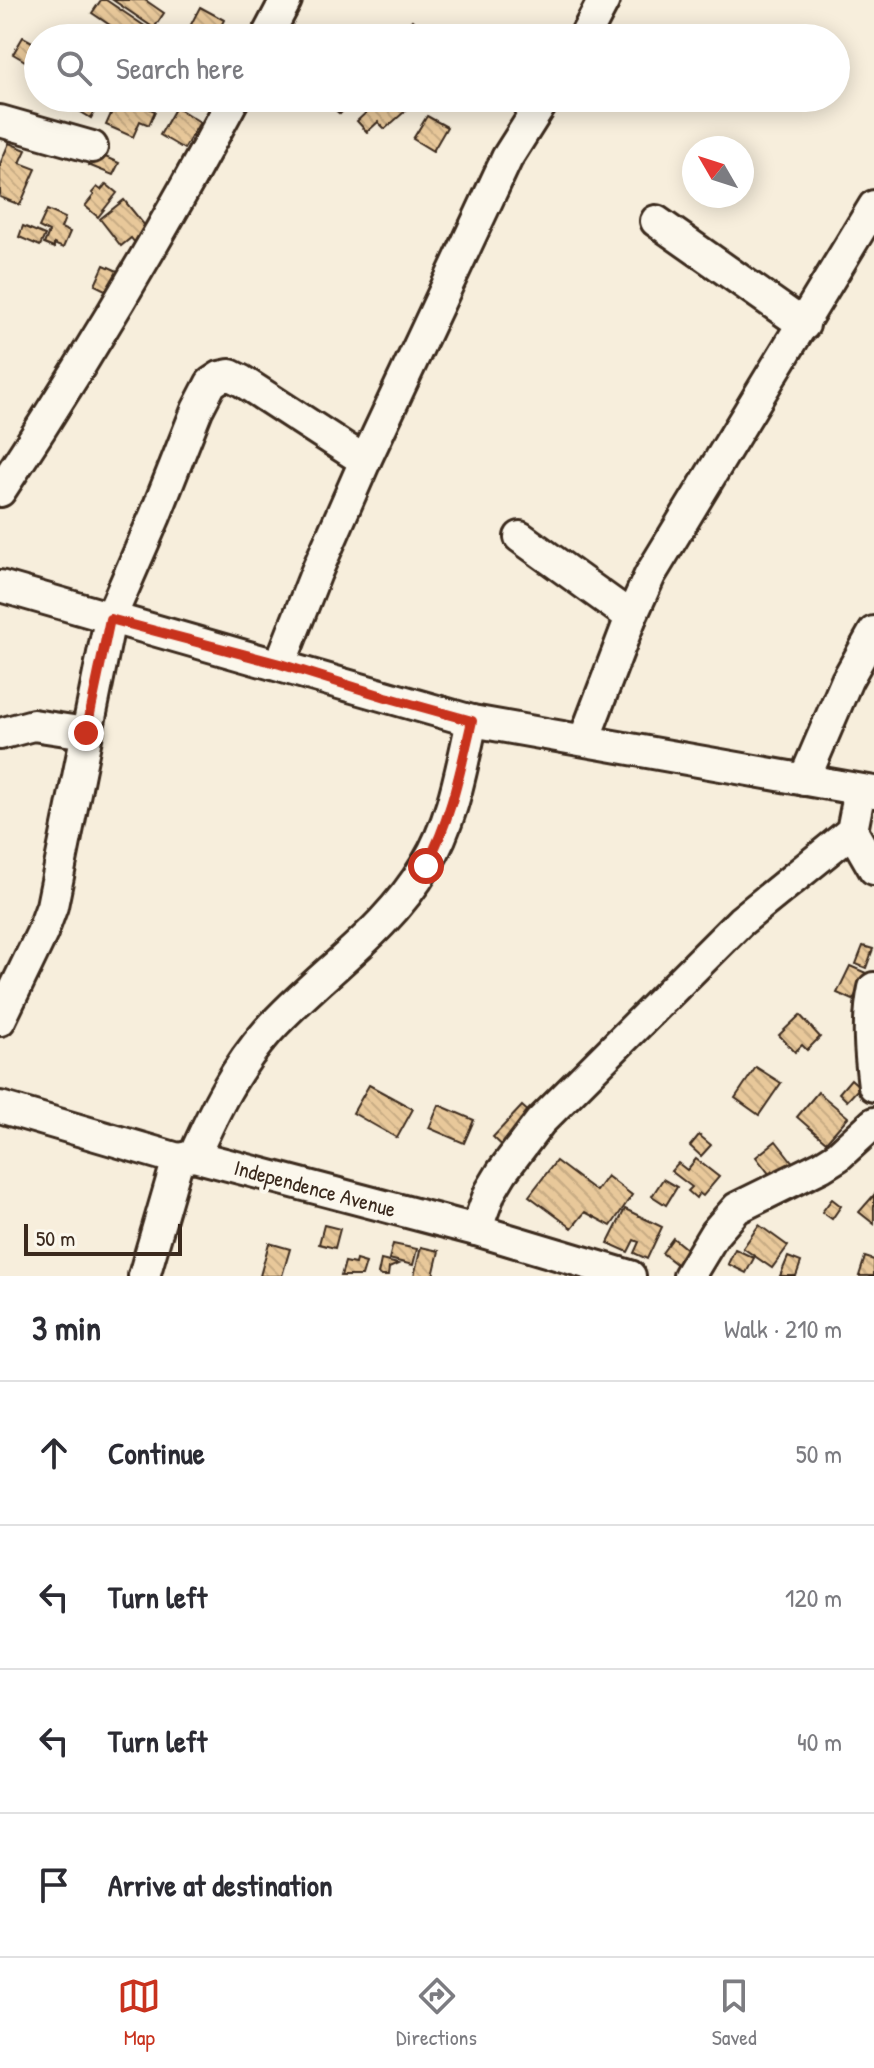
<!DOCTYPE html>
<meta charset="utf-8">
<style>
:root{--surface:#fff;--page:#f7f7f7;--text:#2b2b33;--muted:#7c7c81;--line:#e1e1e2;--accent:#c8321e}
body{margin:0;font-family:"Patrick Hand",sans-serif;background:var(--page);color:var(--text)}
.compass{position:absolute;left:682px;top:136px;width:72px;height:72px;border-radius:50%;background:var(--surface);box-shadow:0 4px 20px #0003;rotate:309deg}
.scale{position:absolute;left:24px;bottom:20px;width:158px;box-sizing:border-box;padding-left:8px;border:4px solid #3b2a1e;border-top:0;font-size:22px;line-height:28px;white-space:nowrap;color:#3b2a1e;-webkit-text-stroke:6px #fbf7ec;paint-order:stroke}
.stop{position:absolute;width:24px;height:24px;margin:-18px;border:6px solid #c8321e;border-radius:50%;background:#fff}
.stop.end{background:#c8321e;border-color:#fff;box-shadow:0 2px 8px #0008}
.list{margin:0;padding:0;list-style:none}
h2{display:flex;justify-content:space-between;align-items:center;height:104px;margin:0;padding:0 32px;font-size:34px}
h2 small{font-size:26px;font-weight:400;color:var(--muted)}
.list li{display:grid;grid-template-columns:52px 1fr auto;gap:24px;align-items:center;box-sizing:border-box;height:144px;padding:0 32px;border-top:2px solid var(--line)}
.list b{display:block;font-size:30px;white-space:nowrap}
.list em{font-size:26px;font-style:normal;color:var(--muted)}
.icon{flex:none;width:44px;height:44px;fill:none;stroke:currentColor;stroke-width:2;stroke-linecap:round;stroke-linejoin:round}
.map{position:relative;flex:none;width:874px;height:1276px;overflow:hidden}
.search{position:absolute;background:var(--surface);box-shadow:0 4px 20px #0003;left:24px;right:24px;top:24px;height:88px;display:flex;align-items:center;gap:20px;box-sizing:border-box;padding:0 28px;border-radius:44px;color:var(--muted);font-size:30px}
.sheet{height:680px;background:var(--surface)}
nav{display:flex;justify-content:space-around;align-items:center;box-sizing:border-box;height:112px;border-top:2px solid var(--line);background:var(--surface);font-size:22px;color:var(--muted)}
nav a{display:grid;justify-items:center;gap:4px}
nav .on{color:var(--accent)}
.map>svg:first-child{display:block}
.building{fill:url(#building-back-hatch);stroke:#3b2a1e;stroke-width:2}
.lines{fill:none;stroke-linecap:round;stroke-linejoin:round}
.minor-casing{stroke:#3b2a1e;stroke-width:36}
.minor{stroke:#fbf7ec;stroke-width:30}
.route{stroke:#c8321e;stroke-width:10}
.labels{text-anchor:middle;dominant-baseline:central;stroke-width:8;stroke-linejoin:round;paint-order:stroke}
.street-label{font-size:22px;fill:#3b2a1e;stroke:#fbf7ec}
</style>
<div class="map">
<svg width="874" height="1276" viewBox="0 0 874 1276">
<defs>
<pattern id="building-back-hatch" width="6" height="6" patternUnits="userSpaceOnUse" patternTransform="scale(2)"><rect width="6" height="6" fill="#e8c89a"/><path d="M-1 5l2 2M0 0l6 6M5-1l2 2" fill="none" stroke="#c8ac84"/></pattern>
</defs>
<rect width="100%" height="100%" fill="#f7eedc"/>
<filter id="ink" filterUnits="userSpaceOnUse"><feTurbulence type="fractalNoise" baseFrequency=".0125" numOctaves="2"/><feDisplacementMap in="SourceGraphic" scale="16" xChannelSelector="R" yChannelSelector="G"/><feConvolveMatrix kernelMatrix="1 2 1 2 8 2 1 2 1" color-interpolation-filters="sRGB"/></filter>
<g filter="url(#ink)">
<g class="building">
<polygon points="101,0 106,0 149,29 143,38 114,38 117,30 92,13"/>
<polygon points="113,0 145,0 164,13 154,28"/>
<polygon points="200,7 224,20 215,38 193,38 186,34"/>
<polygon points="412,20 432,38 396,38"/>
<polygon points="23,37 38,45 37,68 13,54"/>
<polygon points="58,98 102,98 91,118"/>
<polygon points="118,98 126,98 155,111 149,125 140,121 133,137 106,125"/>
<polygon points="322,98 354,98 340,114"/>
<polygon points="373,98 420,98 385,129 378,122 367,132 357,121 370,109 366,105"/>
<polygon points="176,107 200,122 184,149 160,135"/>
<polygon points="427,116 447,127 433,151 413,139"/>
<polygon points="9,143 26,150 20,163 36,169 20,205 0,197 0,164"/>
<polygon points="94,152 119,163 113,175 88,165"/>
<polygon points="106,184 117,193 98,217 85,206 94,195 92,193 97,187 101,190"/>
<polygon points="124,200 150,232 135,243 131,238 121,246 100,219"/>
<polygon points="47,210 65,218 61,228 70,232 63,248 54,244 54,248 44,244 49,232 39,227"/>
<polygon points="23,226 45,235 40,246 19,237"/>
<polygon points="104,265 138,280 109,292 95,285"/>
<polygon points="863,946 873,949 866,968 856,964"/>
<polygon points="850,966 866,973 853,1000 837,993"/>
<polygon points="800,1015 820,1037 807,1050 802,1045 795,1052 779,1035"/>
<polygon points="756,1067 781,1083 759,1115 735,1098"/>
<polygon points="851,1079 860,1087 847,1101 839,1093"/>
<polygon points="369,1085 413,1109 397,1138 353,1113"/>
<polygon points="818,1092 848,1117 826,1142 797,1117"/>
<polygon points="439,1105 474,1120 464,1143 429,1128"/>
<polygon points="522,1106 540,1122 511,1154 493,1137"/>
<polygon points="699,1135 711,1145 701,1156 690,1146"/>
<polygon points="776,1141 794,1164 774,1180 756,1157"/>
<polygon points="696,1159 719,1177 703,1196 699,1193 696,1198 688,1191 692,1187 671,1171 678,1163 687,1170"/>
<polygon points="556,1161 596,1191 607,1176 632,1195 611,1226 585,1212 572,1228 529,1196"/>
<polygon points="663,1179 677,1187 666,1205 652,1196"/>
<polygon points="874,1195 874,1224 859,1212"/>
<polygon points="832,1199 841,1206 832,1219 822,1212"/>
<polygon points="625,1209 662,1227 647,1259 634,1253 639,1242 634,1240 628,1252 608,1243"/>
<polygon points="324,1225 340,1229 335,1248 319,1244"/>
<polygon points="759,1225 788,1246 772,1268 743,1248"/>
<polygon points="673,1238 694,1255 683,1269 662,1253"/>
<polygon points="269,1243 290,1249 282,1276 260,1276"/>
<polygon points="393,1244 417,1249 413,1265 389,1259"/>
<polygon points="421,1247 439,1251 433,1276 414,1276"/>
<polygon points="735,1249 754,1258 746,1273 728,1264"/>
<polygon points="788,1257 801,1262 796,1276 780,1276"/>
<polygon points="865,1257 874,1260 874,1276 859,1276"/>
<polygon points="356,1260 366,1263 362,1276 341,1276 345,1262 355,1264"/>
<polygon points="381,1260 398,1264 389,1268 388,1276 382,1276 378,1274"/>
</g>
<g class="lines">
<defs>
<g id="minor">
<polyline points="266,38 286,0"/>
<polyline points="584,38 604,0"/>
<polyline points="0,121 92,147"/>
<polyline points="656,221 804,325"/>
<path d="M 0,491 C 84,364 162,233 234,98"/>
<polyline points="520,537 631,617"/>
<polyline points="0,586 472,721 874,792"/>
<polyline points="280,664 316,573 365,461 507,158 545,98"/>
<polyline points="0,734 33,725 86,733"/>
<polyline points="584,740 631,617 650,575 874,206"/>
<polyline points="804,780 847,680 874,632"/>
<polyline points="852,831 874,869"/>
<path d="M 874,988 C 867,1021 870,1053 874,1086"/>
<polyline points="0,1020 42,933 52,906 110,619 155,516 197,410 211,383 220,377 230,375 242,381 365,461"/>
<polyline points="0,1107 178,1159 194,1156 476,1230 630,1276"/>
<path d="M 194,1156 C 214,1111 235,1068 268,1031 C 320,973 385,934 426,865 C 453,821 461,770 472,721"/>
<polyline points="476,1230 490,1192 502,1172 540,1122 741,921 852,831 860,790"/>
<polyline points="144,1276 178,1159"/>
<polyline points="689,1276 715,1233 737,1208 822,1166 838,1156 874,1123"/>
</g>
</defs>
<use href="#minor" class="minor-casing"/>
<use href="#minor" class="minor"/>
</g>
</g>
<g class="lines" filter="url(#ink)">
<path class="route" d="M 86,733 L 110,619 L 280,664 L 386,697 L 472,721 C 460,772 451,819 426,866"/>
</g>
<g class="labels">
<g class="street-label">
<text transform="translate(315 1188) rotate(15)">Independence Avenue</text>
</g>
</g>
</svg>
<svg class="compass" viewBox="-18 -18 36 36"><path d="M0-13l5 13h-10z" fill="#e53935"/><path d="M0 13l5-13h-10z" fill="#7c7c81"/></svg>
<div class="scale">50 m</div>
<div class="stop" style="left:426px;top:866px"></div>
<div class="stop end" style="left:86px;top:733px"></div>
<div class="search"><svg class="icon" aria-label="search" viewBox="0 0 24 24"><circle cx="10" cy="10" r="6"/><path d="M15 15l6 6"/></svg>Search here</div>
</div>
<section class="sheet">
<h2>3 min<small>Walk · 210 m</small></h2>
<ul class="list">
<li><svg class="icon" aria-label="ahead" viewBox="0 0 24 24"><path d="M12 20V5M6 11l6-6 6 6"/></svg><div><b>Continue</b></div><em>50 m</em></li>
<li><svg class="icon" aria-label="left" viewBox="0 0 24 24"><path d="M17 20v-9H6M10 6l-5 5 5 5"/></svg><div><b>Turn left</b></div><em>120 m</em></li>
<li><svg class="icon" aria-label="left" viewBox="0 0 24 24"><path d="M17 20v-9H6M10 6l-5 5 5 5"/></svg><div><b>Turn left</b></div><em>40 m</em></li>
<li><svg class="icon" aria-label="arrive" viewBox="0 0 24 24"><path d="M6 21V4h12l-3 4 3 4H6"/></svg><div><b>Arrive at destination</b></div></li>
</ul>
</section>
<nav>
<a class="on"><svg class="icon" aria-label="map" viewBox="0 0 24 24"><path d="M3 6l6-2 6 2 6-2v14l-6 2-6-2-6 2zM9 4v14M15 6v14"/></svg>Map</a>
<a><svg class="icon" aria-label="directions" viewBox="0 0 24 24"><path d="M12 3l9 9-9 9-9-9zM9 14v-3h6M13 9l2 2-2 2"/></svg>Directions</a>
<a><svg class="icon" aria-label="saved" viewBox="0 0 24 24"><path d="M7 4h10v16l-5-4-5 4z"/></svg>Saved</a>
</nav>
